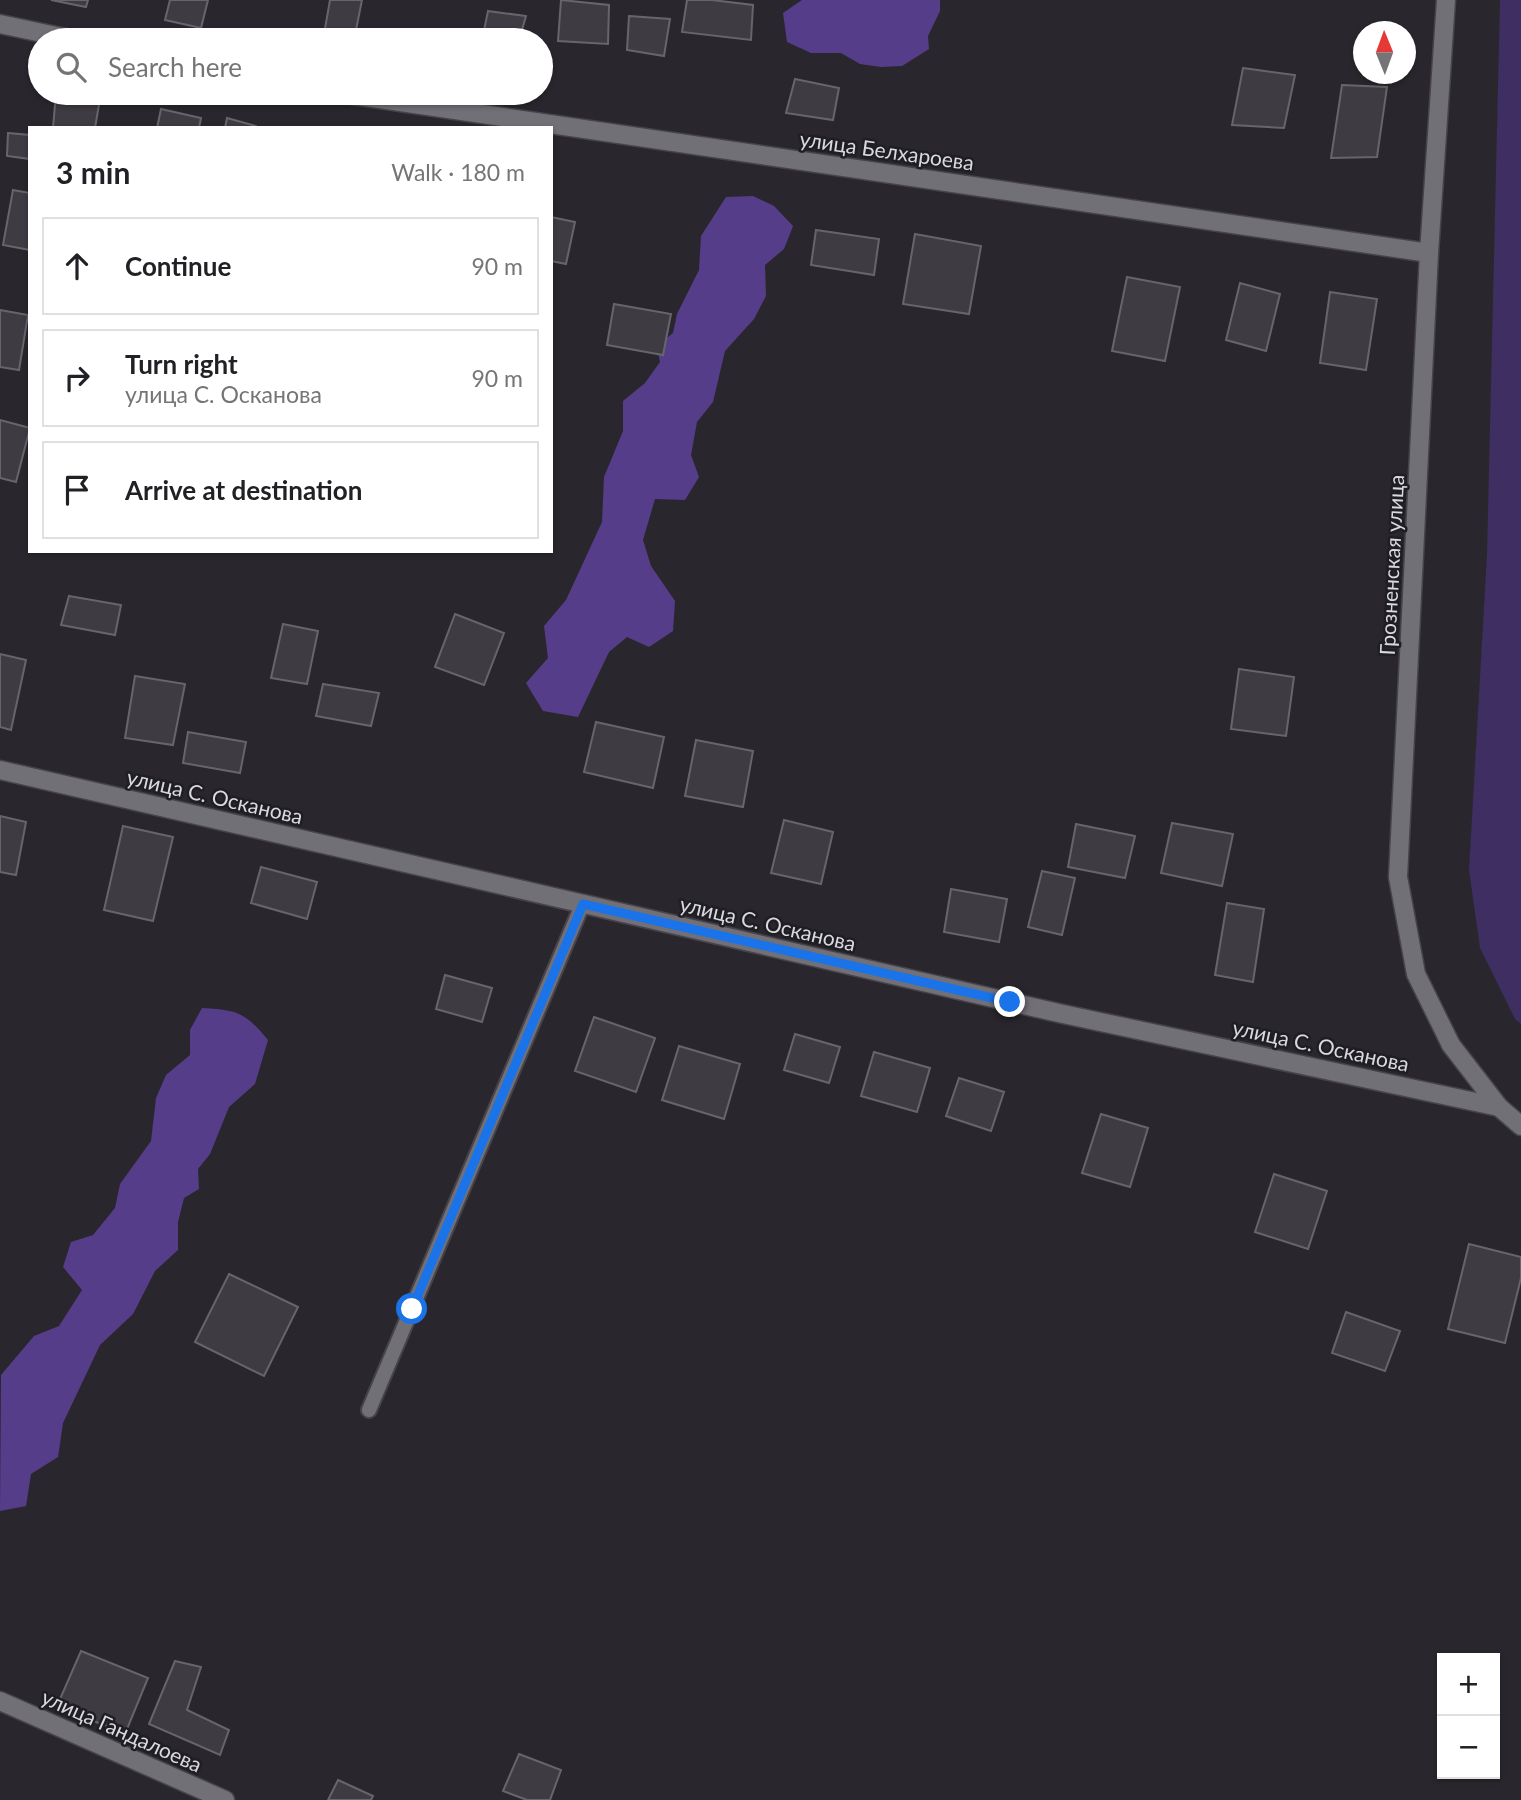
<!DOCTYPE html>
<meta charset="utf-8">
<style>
:root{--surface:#fff;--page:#f2f2f2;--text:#202124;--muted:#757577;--line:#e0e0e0}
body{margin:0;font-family:Lato,sans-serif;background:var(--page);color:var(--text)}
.controls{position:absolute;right:21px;bottom:21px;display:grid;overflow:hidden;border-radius:0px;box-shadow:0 2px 5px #0004}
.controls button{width:63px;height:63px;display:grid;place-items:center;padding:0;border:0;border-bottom:2px solid var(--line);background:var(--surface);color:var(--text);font:35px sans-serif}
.compass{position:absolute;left:1353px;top:21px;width:63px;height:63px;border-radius:50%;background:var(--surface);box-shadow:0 2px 5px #0004;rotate:359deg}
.stop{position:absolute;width:21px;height:21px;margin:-16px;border:5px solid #1a73e8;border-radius:50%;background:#fff}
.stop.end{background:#1a73e8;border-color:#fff;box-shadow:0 2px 7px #0008}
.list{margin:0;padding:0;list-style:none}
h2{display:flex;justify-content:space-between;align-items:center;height:91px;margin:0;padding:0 28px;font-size:30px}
h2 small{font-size:23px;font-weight:400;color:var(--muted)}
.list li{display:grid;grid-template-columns:46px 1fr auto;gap:21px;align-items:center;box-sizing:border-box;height:98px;margin:0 14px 14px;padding:0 14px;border:2px solid var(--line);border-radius:0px}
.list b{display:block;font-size:26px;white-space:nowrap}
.list p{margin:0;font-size:23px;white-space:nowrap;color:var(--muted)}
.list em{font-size:23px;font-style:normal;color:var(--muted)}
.icon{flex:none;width:38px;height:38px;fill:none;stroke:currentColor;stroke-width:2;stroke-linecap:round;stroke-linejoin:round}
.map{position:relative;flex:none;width:1521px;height:1800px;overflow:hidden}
.search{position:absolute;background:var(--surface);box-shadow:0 2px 5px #0004;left:28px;top:28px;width:525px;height:77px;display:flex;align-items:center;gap:18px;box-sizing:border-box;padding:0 24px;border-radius:38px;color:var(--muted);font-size:26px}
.panel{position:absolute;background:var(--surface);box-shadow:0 2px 5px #0004;left:28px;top:126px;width:525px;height:427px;border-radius:0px}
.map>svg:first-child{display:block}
.green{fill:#3e2e61}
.forest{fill:#563d89}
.building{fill:#3e3c42;stroke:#67656c;stroke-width:2}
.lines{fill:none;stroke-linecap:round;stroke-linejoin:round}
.service-casing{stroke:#46444a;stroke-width:18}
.minor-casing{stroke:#46444a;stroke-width:21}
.tertiary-casing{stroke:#46444a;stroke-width:21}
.service{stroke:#727077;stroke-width:14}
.minor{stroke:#727077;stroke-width:18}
.tertiary{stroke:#727077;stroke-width:18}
.route{stroke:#1a73e8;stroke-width:9}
.labels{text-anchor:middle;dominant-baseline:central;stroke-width:5;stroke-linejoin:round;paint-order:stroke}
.street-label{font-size:21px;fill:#dad9de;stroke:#1f1e24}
</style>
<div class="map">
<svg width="1521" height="1800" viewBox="0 0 1521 1800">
<rect width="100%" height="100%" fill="#29272d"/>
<polygon class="green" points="1500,0 1521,0 1521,1024 1515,1019 1480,948 1469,870 1487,554"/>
<g class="forest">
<polygon points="802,0 940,0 940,11 928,36 929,49 902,66 881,67 860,64 841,53 811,53 787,42 783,13"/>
<polygon points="753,196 774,206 793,226 784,249 765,265 766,296 754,319 725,351 713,402 697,422 691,455 699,477 685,500 655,499 643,540 651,566 675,601 673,631 649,647 627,637 609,652 578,717 543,711 526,683 548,658 544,626 566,600 602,522 604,477 623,431 623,401 645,383 660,362 657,346 673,333 677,314 699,270 701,236 726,197"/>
<path d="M 202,1008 C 237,1010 245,1012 268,1040 L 255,1084 L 229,1107 L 210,1154 L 198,1169 L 199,1189 L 184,1198 L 178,1222 L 178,1250 L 155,1271 L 133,1314 L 100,1345 L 63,1423 L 58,1457 L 31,1474 L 26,1506 L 0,1511 L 1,1375 L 34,1336 L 59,1326 L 82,1290 L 63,1267 L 71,1242 L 93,1235 L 115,1208 L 120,1184 L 151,1141 L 156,1098 L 166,1075 L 190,1055 L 190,1030 Z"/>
</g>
<g class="building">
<polygon points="51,0 88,0 86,7"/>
<polygon points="170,0 208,0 201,28 165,20"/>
<polygon points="330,0 362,0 354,40 323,40"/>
<polygon points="561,0 609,5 608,44 558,41"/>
<polygon points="687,0 712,0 753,5 751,40 682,32"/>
<polygon points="488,11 526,16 519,40 482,40"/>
<polygon points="629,16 670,19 664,56 627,50"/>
<polygon points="1243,68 1295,75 1284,128 1232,125"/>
<polygon points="795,79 839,88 833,120 786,113"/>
<polygon points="1342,85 1387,87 1377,157 1331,158"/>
<polygon points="56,93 101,93 95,128 53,128"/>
<polygon points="161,109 201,118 199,128 157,128"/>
<polygon points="227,118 256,126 256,128 225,128"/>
<polygon points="8,133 30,135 30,159 7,156"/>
<polygon points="13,190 30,193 30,250 3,245"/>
<polygon points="551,217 575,222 566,264 551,261"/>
<polygon points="816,230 879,239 874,275 811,265"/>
<polygon points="915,234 981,246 969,314 903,304"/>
<polygon points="1127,277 1180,287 1165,361 1112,351"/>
<polygon points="1240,283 1280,294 1266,351 1226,340"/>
<polygon points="1330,292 1377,299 1366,370 1320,363"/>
<polygon points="614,304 671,314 663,355 607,345"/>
<polygon points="0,310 28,315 19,370 0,367"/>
<polygon points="0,420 30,428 16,482 0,478"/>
<polygon points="69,596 121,605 115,635 61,625"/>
<polygon points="455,614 504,633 484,685 435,667"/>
<polygon points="283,624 318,631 307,684 271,678"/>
<polygon points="0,654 26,660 11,730 0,727"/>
<polygon points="1239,669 1294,677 1286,736 1231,729"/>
<polygon points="135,676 185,684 173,745 125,738"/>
<polygon points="323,684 379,693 371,726 316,716"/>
<polygon points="596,722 664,737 653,788 584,772"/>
<polygon points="188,732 246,742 240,773 183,763"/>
<polygon points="696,740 753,751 743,807 685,796"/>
<polygon points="0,816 26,822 16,875 0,872"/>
<polygon points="784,820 833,832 821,884 771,873"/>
<polygon points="1172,823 1233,834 1222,886 1161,873"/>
<polygon points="1076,824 1135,836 1125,878 1068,867"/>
<polygon points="123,826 173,837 153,921 104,910"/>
<polygon points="261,867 317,882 307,919 251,903"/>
<polygon points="1042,871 1075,878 1062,935 1028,927"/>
<polygon points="951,889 1007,899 999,942 944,932"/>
<polygon points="1227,903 1264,909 1253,982 1215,975"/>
<polygon points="445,975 492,988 482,1022 436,1009"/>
<polygon points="594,1017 655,1038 636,1092 575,1071"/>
<polygon points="795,1034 840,1047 829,1083 784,1070"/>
<polygon points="679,1046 740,1064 724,1119 662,1100"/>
<polygon points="874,1052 930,1068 917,1112 861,1096"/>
<polygon points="959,1078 1004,1092 991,1131 946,1116"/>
<polygon points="1101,1114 1148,1128 1130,1187 1082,1173"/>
<polygon points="1274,1174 1327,1191 1308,1249 1255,1232"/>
<polygon points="1469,1244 1521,1257 1521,1278 1505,1343 1448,1329"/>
<polygon points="229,1274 298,1307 264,1376 195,1342"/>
<polygon points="1346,1312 1400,1331 1385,1371 1332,1353"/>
<polygon points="81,1651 148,1678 125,1734 57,1706"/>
<polygon points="175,1661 201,1667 187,1710 229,1730 220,1755 149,1724"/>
<polygon points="519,1754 561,1770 550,1800 527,1800 503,1791"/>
<polygon points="338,1780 373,1796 371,1800 328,1800"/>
</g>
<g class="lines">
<defs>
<polyline id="service" points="369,1410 583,903"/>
<g id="minor">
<polyline points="0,24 75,40"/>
<polyline points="339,93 1429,253"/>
<polyline points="0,770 1063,1014 1499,1107"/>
<polyline points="0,1701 225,1800"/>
</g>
<polyline id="tertiary" points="1446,0 1429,253 1398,877 1416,974 1451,1045 1499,1107 1521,1126"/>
</defs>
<use href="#service" class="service-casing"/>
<use href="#minor" class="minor-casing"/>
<use href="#tertiary" class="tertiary-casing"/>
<use href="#service" class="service"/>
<use href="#minor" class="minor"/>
<use href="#tertiary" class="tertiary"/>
</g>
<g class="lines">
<polyline class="route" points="412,1309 583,904 1010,1002"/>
</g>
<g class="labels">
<g class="street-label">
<text transform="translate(887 150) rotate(8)">улица Белхароева</text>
<text transform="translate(1391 565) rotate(-87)">Грозненская улица</text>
<text transform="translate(215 796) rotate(13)">улица С. Осканова</text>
<text transform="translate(768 923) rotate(13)">улица С. Осканова</text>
<text transform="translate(1321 1045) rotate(12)">улица С. Осканова</text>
<text transform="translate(122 1730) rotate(24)">улица Гандалоева</text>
</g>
</g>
</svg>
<div class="controls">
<button>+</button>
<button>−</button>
</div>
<svg class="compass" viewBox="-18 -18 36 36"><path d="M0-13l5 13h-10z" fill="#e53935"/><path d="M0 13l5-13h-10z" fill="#757577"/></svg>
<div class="stop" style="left:412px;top:1309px"></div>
<div class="stop end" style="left:1010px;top:1002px"></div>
<div class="search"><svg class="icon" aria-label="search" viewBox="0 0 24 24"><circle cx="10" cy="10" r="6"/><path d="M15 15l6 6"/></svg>Search here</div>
<section class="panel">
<h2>3 min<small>Walk · 180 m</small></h2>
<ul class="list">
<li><svg class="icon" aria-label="ahead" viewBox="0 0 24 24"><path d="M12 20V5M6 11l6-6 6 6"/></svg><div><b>Continue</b></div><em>90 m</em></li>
<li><svg class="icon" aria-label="right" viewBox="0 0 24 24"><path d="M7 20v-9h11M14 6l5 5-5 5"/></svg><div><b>Turn right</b><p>улица С. Осканова</p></div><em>90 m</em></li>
<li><svg class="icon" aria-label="arrive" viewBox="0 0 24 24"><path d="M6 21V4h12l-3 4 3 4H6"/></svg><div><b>Arrive at destination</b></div></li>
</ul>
</section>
</div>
